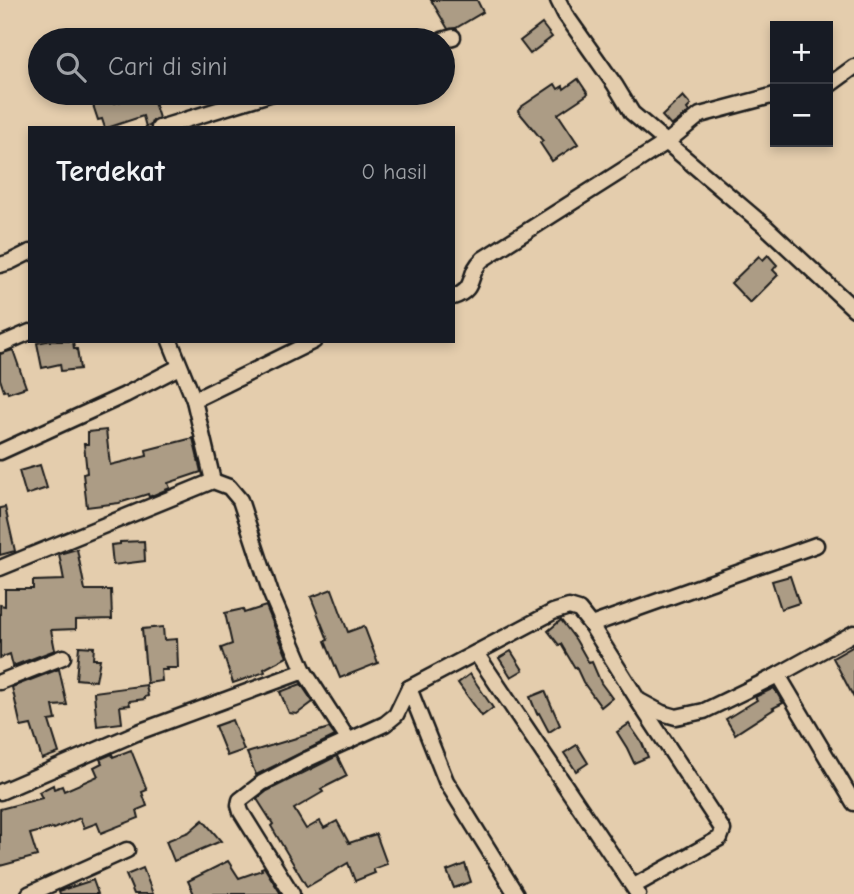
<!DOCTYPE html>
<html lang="id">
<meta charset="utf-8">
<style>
:root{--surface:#171b24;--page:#20242c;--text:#f1f3f6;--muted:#9ea1a6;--line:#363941}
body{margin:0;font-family:"Comic Neue",sans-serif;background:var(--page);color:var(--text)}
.controls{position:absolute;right:21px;top:21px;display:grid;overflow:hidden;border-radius:0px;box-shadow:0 4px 10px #0003}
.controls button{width:63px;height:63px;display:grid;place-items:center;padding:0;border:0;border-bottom:2px solid var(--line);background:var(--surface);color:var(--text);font:35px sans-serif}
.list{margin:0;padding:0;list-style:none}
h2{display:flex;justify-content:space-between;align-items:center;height:91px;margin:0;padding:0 28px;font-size:30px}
h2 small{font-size:23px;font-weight:400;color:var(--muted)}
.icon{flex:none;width:38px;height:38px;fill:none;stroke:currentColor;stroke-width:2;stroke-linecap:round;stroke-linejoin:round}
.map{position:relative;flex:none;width:854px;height:894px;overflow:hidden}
.search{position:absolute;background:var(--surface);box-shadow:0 4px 10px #0003;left:28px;top:28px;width:427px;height:77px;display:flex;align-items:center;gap:18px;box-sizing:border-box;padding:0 24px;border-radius:38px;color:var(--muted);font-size:26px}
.panel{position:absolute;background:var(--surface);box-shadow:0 4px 10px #0003;left:28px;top:126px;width:427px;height:217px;border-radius:0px}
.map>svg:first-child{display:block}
.building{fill:#ac9c85;stroke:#1c1c1c;stroke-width:2}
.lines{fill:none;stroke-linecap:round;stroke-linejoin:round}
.minor-casing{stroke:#1c1c1c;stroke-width:19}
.minor{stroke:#e4cdad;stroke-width:14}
</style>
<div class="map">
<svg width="854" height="894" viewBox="0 0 854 894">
<rect width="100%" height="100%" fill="#e4cdad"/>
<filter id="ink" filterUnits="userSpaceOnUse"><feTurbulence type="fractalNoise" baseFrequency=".0143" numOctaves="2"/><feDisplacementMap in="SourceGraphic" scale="14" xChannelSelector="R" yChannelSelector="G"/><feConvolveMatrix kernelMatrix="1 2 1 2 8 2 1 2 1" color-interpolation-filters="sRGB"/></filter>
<g filter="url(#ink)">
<g class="building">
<polygon points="431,0 477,0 483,12 456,28 448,29"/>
<polygon points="542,24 552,37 530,54 520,41"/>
<polygon points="578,79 588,94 558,114 578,144 552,161 540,143 543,141 518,111 521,107 555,84 558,89 563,86 564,89"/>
<polygon points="151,93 159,118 152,121 150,126 146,127 143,116 107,128 105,128 102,119 98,120 93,105 113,99 114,103"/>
<polygon points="683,96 691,105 687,109 689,112 671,126 662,116"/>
<polygon points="768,255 777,265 773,270 778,275 750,303 731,283 759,256 763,260"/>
<polygon points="47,341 73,341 74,349 77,349 80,369 61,371 60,364 42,368 37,343"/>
<polygon points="13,350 26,387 8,393 7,390 4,391 0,379 0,354"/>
<polygon points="106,430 110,465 147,456 146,450 193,438 201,472 168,483 170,488 149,497 148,494 119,503 87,507 83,474 87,473 84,444 88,444 88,432"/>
<polygon points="40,465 47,488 26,495 19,471"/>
<polygon points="5,507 15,551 0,555 0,508"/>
<polygon points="144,541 145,561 113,565 111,545 120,544 120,542"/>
<polygon points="77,549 85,590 111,590 112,619 76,620 76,629 51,630 55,650 13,666 10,654 0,658 0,605 5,606 5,589 33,589 33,581 64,580 59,554"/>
<polygon points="790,576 799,603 781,609 772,581"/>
<polygon points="332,589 348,632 364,626 378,663 340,678 325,641 328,640 311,597"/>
<polygon points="266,606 287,657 264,669 265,672 233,683 221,648 232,644 225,613 243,609 244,613"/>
<polygon points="561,620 576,640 589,663 592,662 601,683 612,698 601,707 583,682 576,667 575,668 561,644 559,645 548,631"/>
<polygon points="163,627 164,640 177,639 178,668 166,668 167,670 161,670 162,681 147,683 142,629"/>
<polygon points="79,646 94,647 93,659 100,659 96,681 76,679"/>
<polygon points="854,646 854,698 833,658"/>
<polygon points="511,651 523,670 511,677 499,658"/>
<polygon points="59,669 67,705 53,706 56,720 49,721 59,753 42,759 31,725 21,727 12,687"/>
<polygon points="470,674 493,708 482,716 458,683"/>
<polygon points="301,684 313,702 297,714 289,713 280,692"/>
<polygon points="146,685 148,696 145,697 145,699 129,701 130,705 120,706 122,723 97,726 94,692"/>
<polygon points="774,688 783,703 773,708 774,709 735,734 726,719 757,700 755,697"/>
<polygon points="545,691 560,725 549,732 539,713 537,714 530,697"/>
<polygon points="232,720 244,750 227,756 215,726"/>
<polygon points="629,724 642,743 648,757 634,763 627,748 617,732"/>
<polygon points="329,728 335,736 256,775 247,753"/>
<polygon points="577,745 588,763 576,771 564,753"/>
<polygon points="131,750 147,790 142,792 147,806 137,810 139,818 101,833 97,823 84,828 80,818 54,829 53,828 30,834 37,856 0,866 0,809 42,798 39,792 53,785 54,789 62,786 64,791 98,776 94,767 102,763 100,759 112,754 113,757"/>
<polygon points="337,756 347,776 321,789 323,792 294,809 306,829 320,821 324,828 337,821 349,843 376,834 387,864 373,869 375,873 355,881 348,863 307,887 271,826 273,824 257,799 267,791"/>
<polygon points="203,820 221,841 174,861 166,841 189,832"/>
<polygon points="228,861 239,878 262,870 261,868 264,867 281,894 194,894 188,881"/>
<polygon points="465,864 471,882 454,888 447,871"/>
<polygon points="143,868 153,894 134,894 126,875"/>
<polygon points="93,880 98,894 60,894 59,891"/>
</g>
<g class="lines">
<defs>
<g id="minor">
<polyline points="558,0 565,14 615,85 632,113 766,227 854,309"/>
<polyline points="442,40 453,37"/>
<polyline points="828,86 854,67"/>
<polyline points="159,128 273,93"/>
<polyline points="0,265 10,262 30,252"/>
<path d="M 453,297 C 478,289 466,274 483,259 L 667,142 L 700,115 L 775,95"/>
<polyline points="170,341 194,400 213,481"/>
<polyline points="0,345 30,332"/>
<polyline points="194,400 314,341"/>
<polyline points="0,452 125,395 179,367"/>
<polyline points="0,568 213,481 229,487 240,500 271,594 304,671 349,741"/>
<polyline points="591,625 816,545"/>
<polyline points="476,653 638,894"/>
<polyline points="778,675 854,803"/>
<polyline points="0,682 63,657"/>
<polyline points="409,688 446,781 516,894"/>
<polyline points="0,792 141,731 304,671"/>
<polyline points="634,886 720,838 723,830 638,701"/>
<polyline points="29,894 127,850"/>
<polyline points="292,894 241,812 239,805 240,800 262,783 308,759 385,724 396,715 409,688 553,612 569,607 579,610 591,625 638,700 662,713 676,717 704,711 778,675 854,633"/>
</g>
</defs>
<use href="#minor" class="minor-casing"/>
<use href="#minor" class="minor"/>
</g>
</g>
</svg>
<div class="controls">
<button>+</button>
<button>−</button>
</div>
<div class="search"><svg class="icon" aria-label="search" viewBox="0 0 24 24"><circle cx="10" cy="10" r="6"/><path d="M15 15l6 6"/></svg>Cari di sini</div>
<section class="panel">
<h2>Terdekat<small>0 hasil</small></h2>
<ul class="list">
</ul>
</section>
</div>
